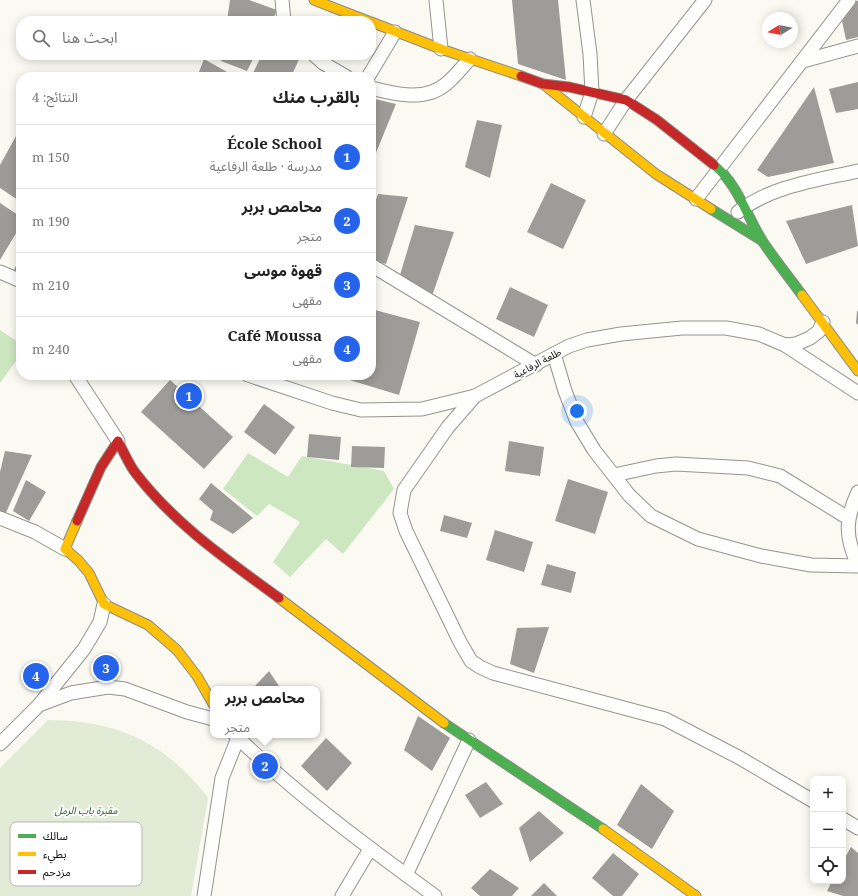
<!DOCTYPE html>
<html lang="ar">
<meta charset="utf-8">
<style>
:root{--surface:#fff;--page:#f2f2f2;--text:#222;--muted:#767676;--line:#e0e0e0;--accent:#2563eb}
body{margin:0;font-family:"Noto Serif","Noto Sans Arabic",serif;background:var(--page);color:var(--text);direction:rtl}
.controls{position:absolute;right:12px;bottom:12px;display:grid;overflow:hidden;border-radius:8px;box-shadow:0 2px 10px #0003}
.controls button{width:36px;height:36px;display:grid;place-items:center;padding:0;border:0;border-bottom:1px solid var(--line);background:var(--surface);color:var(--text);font:20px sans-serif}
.compass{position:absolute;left:762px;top:12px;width:36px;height:36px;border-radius:50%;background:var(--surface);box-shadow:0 2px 10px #0003;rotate:260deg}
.you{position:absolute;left:577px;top:411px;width:14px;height:14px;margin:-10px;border:3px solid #fff;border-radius:50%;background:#1a73e8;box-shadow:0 0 0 6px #1a73e833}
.badge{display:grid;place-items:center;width:26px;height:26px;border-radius:50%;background:var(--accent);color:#fff;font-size:13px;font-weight:700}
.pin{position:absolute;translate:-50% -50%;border:2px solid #fff;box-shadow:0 1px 4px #0006}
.popup{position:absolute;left:210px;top:686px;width:110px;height:52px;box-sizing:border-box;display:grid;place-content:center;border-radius:8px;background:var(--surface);filter:drop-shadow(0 1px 3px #0005);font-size:13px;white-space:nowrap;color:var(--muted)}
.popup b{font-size:15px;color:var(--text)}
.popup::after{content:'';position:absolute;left:50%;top:100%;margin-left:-8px;border:8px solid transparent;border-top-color:var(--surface)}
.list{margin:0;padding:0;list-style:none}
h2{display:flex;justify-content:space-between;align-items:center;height:52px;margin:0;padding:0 16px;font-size:17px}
h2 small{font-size:13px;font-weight:400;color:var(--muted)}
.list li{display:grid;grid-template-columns:26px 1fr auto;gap:12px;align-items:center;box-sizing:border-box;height:64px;padding:0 16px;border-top:1px solid var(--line)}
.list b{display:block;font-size:15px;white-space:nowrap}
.list p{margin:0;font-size:13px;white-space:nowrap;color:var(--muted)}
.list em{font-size:13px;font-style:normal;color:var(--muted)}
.icon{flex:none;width:22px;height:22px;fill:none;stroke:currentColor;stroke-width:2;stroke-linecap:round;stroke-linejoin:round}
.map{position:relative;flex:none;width:858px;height:896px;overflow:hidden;direction:ltr}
.search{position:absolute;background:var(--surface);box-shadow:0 2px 10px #0003;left:16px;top:16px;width:360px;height:44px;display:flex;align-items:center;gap:10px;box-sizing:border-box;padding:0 14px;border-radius:16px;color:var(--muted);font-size:15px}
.panel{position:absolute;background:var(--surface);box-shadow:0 2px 10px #0003;left:16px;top:72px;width:360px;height:308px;border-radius:16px;direction:rtl}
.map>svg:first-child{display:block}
.forest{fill:#cde7c1}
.cemetery{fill:#e2ebd6}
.building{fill:#9d9c98}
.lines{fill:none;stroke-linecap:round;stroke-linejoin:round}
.street-casing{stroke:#949490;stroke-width:15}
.fast-casing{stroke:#8a8a87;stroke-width:11}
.slow-casing{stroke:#8a8a87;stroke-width:11}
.jam-casing{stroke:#8a8a87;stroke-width:11}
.street{stroke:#fefefd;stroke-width:13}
.fast{stroke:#4caf50;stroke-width:9}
.slow{stroke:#ffc107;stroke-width:9}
.jam{stroke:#c62828;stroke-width:9}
.labels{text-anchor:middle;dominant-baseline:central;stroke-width:4;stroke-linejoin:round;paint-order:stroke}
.street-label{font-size:10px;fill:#0d0d0d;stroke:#fff}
.park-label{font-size:10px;font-style:italic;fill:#216121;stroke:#fff}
.key{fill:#fff;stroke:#b6b6b6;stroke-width:1}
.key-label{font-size:11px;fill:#0d0d0d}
</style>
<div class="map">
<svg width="858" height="896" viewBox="0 0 858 896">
<rect width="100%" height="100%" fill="#fafaf2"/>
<g class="forest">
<polygon points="0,330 21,344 21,354 0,383"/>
<polygon points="248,453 288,477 302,456 384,471 394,489 343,554 326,539 290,577 273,562 300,522 269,504 257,516 223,489"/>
</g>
<path class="cemetery" d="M 48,720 C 116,720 167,743 208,798 L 191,896 L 0,896 L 0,768 Z"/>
<g class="building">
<polygon points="230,0 249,0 277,10 272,21 227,21"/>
<polygon points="512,0 558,0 566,80 518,64"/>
<polygon points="856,1 858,1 858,37 846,40 842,21"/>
<polygon points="222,55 255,55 247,71 221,61"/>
<polygon points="262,55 301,55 291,77 251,77"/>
<polygon points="204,59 236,77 197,77"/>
<polygon points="858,82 858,109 836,113 829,89"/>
<polygon points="814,87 834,163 768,177 757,170"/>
<polygon points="371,98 396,104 371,165"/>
<polygon points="477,120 502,125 490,178 465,167"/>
<polygon points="16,136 21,140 21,202 0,188 0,165"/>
<polygon points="551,183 586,200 563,249 527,232"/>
<polygon points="378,194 408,197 386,264 371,260 371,214"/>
<polygon points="0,203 21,217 21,225 0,260"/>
<polygon points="852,205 858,246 806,264 786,221"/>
<polygon points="415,225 454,232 432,296 400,275"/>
<polygon points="21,255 21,274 13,272"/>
<polygon points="510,287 548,305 534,337 496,319"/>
<polygon points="371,309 420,322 399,395 333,375 371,375"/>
<polygon points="857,311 858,311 858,325 856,323"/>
<polygon points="170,380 233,437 204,469 141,412"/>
<polygon points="264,404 295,427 275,455 244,432"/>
<polygon points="309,434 341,437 339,460 307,457"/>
<polygon points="509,441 544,447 540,476 505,471"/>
<polygon points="352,446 385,447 384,468 351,467"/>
<polygon points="5,451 32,455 4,517 0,515 0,472"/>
<polygon points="568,479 608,492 595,534 555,521"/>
<polygon points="26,480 46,492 29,521 13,511"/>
<polygon points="211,483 253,518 233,534 210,520 213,511 199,499"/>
<polygon points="444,515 472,523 467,538 440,531"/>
<polygon points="495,530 533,542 524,572 486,560"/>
<polygon points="547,564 576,572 571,593 541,585"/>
<polygon points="549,627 534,673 510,664 517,628"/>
<polygon points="269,671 281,689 252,689"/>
<polygon points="418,716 450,738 432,771 404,750"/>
<polygon points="326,738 352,763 327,791 301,766"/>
<polygon points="486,782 503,804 480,818 465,795"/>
<polygon points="641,784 674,811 652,849 617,825"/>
<polygon points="539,811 564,833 530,862 519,828"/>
<polygon points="851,847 858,853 858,896 843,896 827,891 832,881 843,881 843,861"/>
<polygon points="613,853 639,874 622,896 613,896 592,878"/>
<polygon points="490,869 519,888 512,896 480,896 471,888"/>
<polygon points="544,883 557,896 531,896"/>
</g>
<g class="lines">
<defs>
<g id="street">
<polyline points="282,0 284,21"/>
<polyline points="436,0 441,49"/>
<polyline points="583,0 590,54 592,92 584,117"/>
<polyline points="314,55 323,63 347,77"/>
<polyline points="803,61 858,46"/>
<polyline points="368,77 395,32"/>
<path d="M 371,88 C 395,94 425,102 446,84 C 455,77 462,67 470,59"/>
<polyline points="604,134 626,100 705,0"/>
<polyline points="696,199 849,0"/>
<path d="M 738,212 C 771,186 818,180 858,171"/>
<polyline points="371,265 536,365"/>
<polyline points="0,272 21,281"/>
<polyline points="785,345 858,393"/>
<polyline points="554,354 565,391 577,422 594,450 629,495 651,516 698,539 761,556 811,565 858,566"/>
<polyline points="75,375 118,441"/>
<polyline points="248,375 332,403 361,410 422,409 475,396 569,346 587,340 621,334 682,328 726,328 759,334 785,345 796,344 810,338 819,331 823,322"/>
<polyline points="475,396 448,427 404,490 400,513 406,531 460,642 471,661 480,667 493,673 665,719 740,758 813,801"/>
<polyline points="614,475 656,466 676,464 748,468 780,476 848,518"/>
<path d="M 858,492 C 845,520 845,537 858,565"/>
<polyline points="0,518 35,532 65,549"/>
<polyline points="39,705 71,693 108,687 125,689 187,712 213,719"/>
<path d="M 235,735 C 297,795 365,845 435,896"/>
<polyline points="0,744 39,705 84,649 100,622 104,604"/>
<polyline points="843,819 858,828"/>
<polyline points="406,875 469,740"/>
<polyline points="204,896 222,778 238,738"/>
<polyline points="342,896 370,849"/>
</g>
<g id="fast">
<path d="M 714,165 C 738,184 747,217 763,242 C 775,260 789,277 802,295"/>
<polyline points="711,209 761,240"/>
<polyline points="444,723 603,829"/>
</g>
<g id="slow">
<polyline points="314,0 368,21"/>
<polyline points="371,22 441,49 521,76"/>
<polyline points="543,84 656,174 711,209"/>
<polyline points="802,295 858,371"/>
<polyline points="77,521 65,549 78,560 89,573 104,604 148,625 177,650 197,676 213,704"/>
<polyline points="279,598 444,723"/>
<polyline points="603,829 696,896"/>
</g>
<g id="jam">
<polyline points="521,76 543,84 569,87 626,100 657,120 714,165"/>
<path d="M 77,521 L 101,467 L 118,441 C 123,451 128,462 134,471 C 173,523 227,560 279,598"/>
</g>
</defs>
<use href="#street" class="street-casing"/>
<use href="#fast" class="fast-casing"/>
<use href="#slow" class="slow-casing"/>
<use href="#jam" class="jam-casing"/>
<use href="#street" class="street"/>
<use href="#fast" class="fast"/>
<use href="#slow" class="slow"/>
<use href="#jam" class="jam"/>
</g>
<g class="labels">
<g class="street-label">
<text transform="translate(537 363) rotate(-28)">طلعة الرفاعية</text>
</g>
<g class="park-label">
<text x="86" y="810">مقبرة باب الرمل</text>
</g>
</g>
<rect x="10" y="822" width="132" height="64" rx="6" class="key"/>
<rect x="18" y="834" width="18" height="4" fill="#4caf50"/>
<rect x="18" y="852" width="18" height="4" fill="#ffc107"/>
<rect x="18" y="870" width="18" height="4" fill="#c62828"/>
<g class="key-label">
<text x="43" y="840">سالك</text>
<text x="43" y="858">بطيء</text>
<text x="43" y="876">مزدحم</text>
</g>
</svg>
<div class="controls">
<button>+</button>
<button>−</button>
<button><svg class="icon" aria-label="locate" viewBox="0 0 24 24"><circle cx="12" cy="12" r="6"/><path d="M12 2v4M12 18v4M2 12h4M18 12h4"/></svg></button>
</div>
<svg class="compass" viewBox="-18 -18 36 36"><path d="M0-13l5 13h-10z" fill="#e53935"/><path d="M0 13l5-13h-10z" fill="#767676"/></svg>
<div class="you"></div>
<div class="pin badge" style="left:189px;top:396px">1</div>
<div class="pin badge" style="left:265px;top:766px">2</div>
<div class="popup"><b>محامص بربر</b>متجر</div>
<div class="pin badge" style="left:106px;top:668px">3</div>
<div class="pin badge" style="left:36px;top:676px">4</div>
<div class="search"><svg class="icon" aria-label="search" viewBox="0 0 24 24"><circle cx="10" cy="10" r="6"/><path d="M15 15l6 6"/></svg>ابحث هنا</div>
<section class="panel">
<h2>بالقرب منك<small>النتائج: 4</small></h2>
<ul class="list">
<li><span class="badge">1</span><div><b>École School</b><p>مدرسة · طلعة الرفاعية</p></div><em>150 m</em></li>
<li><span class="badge">2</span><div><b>محامص بربر</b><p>متجر</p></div><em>190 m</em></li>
<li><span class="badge">3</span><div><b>قهوة موسى</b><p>مقهى</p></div><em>210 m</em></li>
<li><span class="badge">4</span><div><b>Café Moussa</b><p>مقهى</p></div><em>240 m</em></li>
</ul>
</section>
</div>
